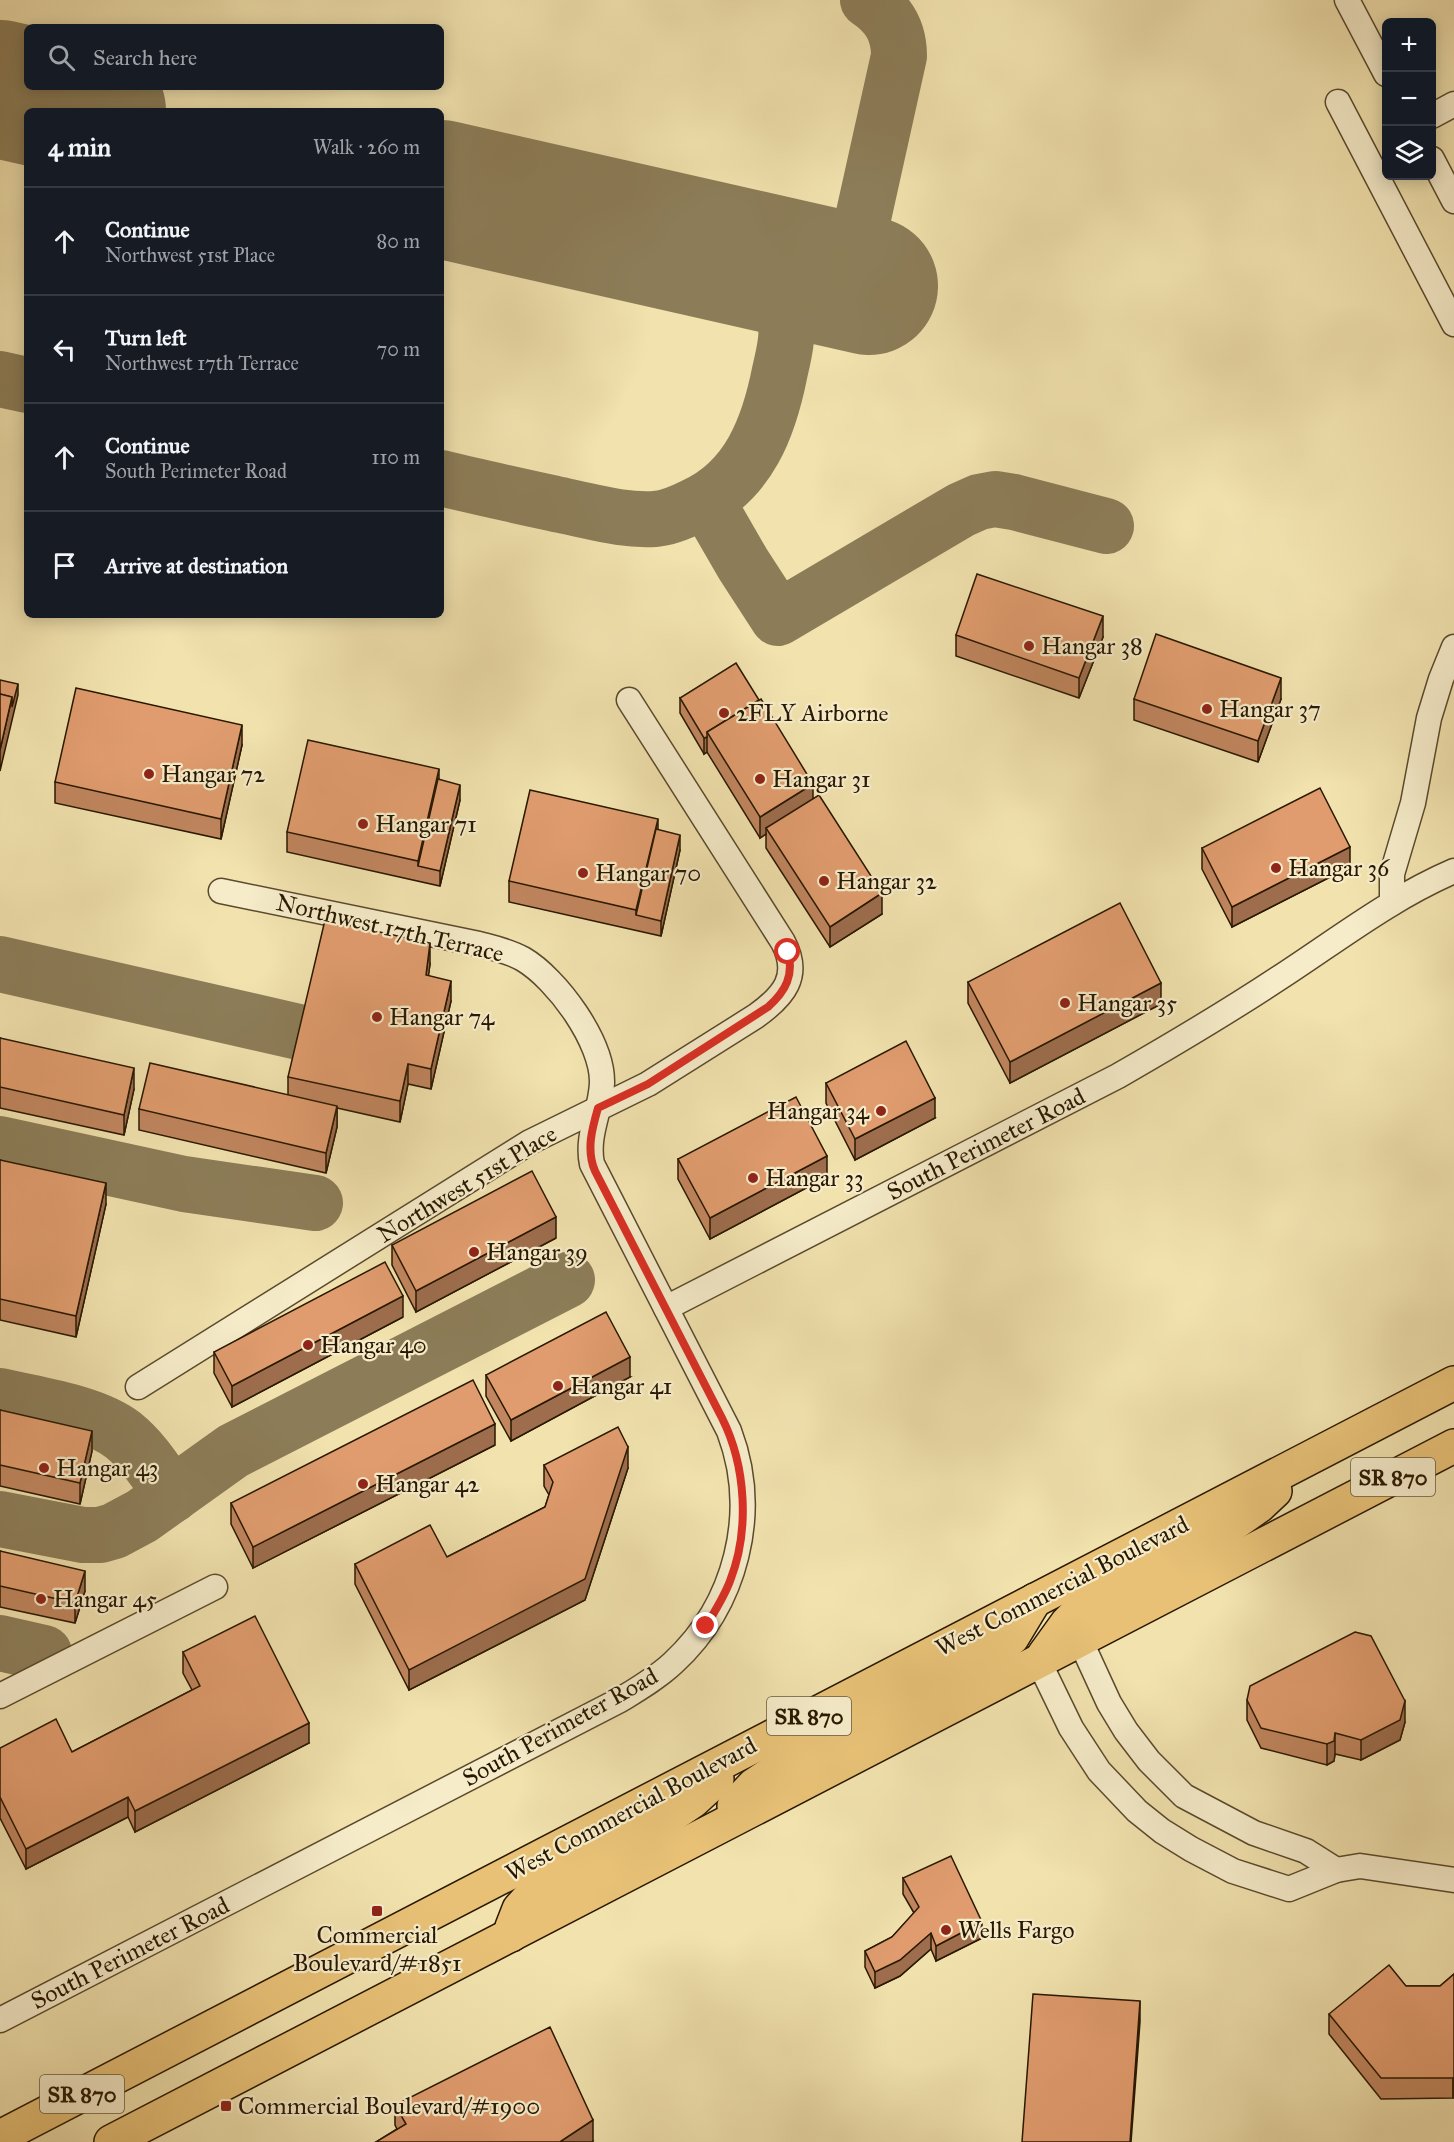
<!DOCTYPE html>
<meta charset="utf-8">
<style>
:root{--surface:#171b24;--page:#20242c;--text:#f1f3f6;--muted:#9ea1a6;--line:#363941}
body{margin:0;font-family:"IM FELL Great Primer",serif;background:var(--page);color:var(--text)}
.controls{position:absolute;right:18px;top:18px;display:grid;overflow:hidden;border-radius:9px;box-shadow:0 3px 15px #0003}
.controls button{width:54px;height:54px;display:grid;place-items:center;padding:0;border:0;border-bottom:2px solid var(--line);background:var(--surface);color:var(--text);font:30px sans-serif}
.stop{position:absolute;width:18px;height:18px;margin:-14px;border:4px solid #d93025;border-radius:50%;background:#fff}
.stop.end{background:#d93025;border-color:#fff;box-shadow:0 2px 6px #0008}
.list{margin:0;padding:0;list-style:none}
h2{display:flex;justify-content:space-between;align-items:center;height:78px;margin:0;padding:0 24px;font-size:26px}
h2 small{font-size:20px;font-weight:400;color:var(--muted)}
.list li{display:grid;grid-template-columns:39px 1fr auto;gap:18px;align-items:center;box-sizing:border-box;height:108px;padding:0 24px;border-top:2px solid var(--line)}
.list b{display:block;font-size:22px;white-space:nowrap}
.list p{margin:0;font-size:20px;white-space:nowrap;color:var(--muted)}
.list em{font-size:20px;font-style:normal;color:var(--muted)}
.icon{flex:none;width:33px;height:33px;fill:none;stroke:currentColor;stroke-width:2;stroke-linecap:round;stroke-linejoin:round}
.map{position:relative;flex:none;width:1454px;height:2142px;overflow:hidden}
.search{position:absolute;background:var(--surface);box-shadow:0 3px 15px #0003;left:24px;top:24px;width:420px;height:66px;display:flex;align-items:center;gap:15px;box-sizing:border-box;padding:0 21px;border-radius:9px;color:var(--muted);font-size:22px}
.panel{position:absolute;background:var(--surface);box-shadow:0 3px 15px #0003;left:24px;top:108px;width:420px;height:510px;border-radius:9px}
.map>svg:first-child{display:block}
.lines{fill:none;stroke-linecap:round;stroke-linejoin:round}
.taxiway{stroke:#8c7d58;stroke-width:56}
.runway{stroke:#8c7d58;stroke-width:138}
.street-casing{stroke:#5a4a2d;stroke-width:27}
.highway-casing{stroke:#281802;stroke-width:36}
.street{stroke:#f6ecca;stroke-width:24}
.highway{stroke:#e8c177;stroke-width:33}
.wall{fill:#c1865f;stroke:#281802;stroke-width:1.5}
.shaded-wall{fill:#9d6d4d;stroke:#281802;stroke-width:1.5}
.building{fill:#e09c6e;stroke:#281802;stroke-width:1.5}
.route{stroke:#d93025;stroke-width:8}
.poi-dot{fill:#8f2418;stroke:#f6ecca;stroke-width:2}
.labels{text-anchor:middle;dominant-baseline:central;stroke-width:4.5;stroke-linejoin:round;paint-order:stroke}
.shield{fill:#f6ecca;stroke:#66583e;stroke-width:1.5}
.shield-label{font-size:22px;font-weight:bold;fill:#281802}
.poi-label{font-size:24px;fill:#281802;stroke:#f6ecca;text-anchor:start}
.street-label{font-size:24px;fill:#281802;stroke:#f6ecca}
</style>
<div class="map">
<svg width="1454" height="2142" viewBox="0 0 1454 2142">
<rect width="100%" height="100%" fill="#f1e2ae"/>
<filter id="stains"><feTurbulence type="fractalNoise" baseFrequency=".00333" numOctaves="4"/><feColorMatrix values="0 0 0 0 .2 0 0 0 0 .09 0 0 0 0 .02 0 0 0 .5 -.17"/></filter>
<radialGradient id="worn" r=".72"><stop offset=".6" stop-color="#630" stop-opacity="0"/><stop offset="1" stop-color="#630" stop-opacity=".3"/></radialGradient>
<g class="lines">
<g class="taxiway">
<path d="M 849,281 L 899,56 C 899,31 889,14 868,0"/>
<polyline points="0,379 27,385"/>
<path d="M 441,478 C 482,488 524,497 565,506 C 595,512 624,521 655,519 C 668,518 682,512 694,506 C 749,481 769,427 780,371 C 785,350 790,329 783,308 C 775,285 748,269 730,254"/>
<polyline points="706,500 743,564 778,618 961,510 979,502 995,499 1014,502 1106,526"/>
<polyline points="0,964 303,1033"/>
<polyline points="0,1144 184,1184 315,1203"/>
<path d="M 0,1396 C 37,1405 93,1412 123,1435 C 143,1451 157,1474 172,1495"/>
<polyline points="0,1519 83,1535 100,1535 114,1531 142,1516 233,1451 567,1280"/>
<polyline points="0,1643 44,1653"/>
</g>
<g class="runway">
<polyline points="0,89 97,111"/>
<polyline points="441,189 869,286"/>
</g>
<defs>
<g id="street">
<polyline points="1347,0 1386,74"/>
<polyline points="1338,102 1454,324"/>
<polyline points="1432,116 1454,104"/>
<polyline points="1432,159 1454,201"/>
<polyline points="1392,903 1392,874 1413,803 1429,718 1441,679 1454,647"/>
<path d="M 666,1308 L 1118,1076 C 1172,1045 1226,1013 1279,978 C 1336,941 1391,898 1454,871"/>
<path d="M 138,1387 L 530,1142 L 648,1084 L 756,1016 C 784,996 801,976 783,942 L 629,700"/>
<polyline points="1080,1640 1109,1703 1126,1731 1149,1761 1184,1796 1254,1833 1306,1851 1336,1870"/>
<polyline points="1039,1662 1071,1728 1099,1771 1137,1811 1162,1831 1191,1849 1233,1871 1289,1889 1336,1870 1360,1866 1454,1880"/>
<polyline points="0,1696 215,1587"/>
<path d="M 0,2020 L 620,1700 C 638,1689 657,1678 673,1663 C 736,1605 760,1513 729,1431 L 592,1164 C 586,1135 601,1111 602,1083 C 603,1042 557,979 523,959 C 509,951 494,948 479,944 L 221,891"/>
</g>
<g id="highway">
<polyline points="1044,1655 1067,1623 1084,1606 1212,1539 1259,1506 1275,1491"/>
<polyline points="734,1806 754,1785 808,1749 993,1654 1012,1638 1035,1600"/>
<polyline points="511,1935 512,1927 519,1909 537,1889 653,1828 693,1801 717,1779"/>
<polyline points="0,2137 1454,1383"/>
<polyline points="111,2142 1454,1446"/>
</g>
</defs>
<use href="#street" class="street-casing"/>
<use href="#highway" class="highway-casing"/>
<use href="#street" class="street"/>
<use href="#highway" class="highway"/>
</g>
<g class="wall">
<polygon points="956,635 1103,637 1079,698 956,656"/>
<polygon points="680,698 813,798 882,914 830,947 766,848 766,834 760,838 707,752 704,754 680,713"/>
<polygon points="1134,699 1281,699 1258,762 1134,720"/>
<polygon points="242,745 221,839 55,803 55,782"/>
<polygon points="439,780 460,800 440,886 287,852 287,832"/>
<polygon points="658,830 680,850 661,936 509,902 509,881"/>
<polygon points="1202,848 1350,867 1232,927 1202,869"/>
<polygon points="430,964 428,976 451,1001 431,1089 408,1084 400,1122 337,1108 337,1127 326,1173 139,1130 139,1109 288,1095 288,1077"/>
<polygon points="968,982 1161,1004 1010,1083 968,1003"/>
<polygon points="0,1038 134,1089 124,1135 0,1108"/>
<polygon points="826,1083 935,1118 855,1160 826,1103"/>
<polygon points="678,1159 827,1177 710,1239 678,1179"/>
<polygon points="0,1160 106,1204 76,1337 0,1320"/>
<polygon points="556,1238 416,1312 392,1265 392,1245"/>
<polygon points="403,1317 232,1407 214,1373 214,1352"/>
<polygon points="486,1375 630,1377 511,1441 486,1396"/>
<polygon points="0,1410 92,1451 80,1504 0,1486"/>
<polygon points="495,1445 253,1568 231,1524 231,1503"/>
<polygon points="544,1465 628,1468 585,1600 409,1690 355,1584 355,1564 447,1557 545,1507 549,1495 544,1486"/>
<polygon points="0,1551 85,1591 75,1623 0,1607"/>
<polygon points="183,1652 309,1743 135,1832 128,1817 26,1869 0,1818 0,1748 72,1752 192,1690 183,1673"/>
<polygon points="1247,1700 1405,1722 1400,1740 1361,1760 1335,1754 1334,1761 1327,1765 1261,1748 1247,1720"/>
<polygon points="903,1878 982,1938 936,1961 931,1949 900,1976 875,1988 865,1967 865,1951 892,1937 914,1913 903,1894"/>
<polygon points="1454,1974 1453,2098 1381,2099 1329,2034 1329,2014 1406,1986 1440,1986"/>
<polygon points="395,2105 593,2141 592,2142 376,2142 397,2129 395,2125"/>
</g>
<g class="shaded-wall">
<polygon points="1103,616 1103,637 1079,698 1079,678"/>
<polygon points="1281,678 1281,699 1258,762 1258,741"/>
<polygon points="18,684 18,695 0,771 0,750 12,697"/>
<polygon points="242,725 242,745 221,839 221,819"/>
<polygon points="707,737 707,752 704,754 704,738"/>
<polygon points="439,769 439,790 418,866 418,861"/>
<polygon points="813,784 813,805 766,828 766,834 760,838 760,817"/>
<polygon points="460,785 460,800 440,886 440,871"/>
<polygon points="658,819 658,840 636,915 636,910"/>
<polygon points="680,835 680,850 661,936 661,921"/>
<polygon points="1350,847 1350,867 1232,927 1232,907"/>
<polygon points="882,893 882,914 830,947 830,927"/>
<polygon points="430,943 430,964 426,996 426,975"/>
<polygon points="451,981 451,1001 431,1089 431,1069"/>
<polygon points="1161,983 1161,1004 1010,1083 1010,1062"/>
<polygon points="408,1064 408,1084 400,1122 400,1101"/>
<polygon points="134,1068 134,1089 124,1135 124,1115"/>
<polygon points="935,1098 935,1118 855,1160 855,1139"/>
<polygon points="337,1106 337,1127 326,1173 326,1153"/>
<polygon points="827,1156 827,1177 710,1239 710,1218"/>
<polygon points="106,1183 106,1204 76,1337 76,1316"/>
<polygon points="556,1217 556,1238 416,1312 416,1291"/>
<polygon points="403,1296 403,1317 232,1407 232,1386"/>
<polygon points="630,1357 630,1377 511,1441 511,1420"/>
<polygon points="495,1424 495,1445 253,1568 253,1547"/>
<polygon points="92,1431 92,1451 80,1504 80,1483"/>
<polygon points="628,1447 628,1468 585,1600 409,1690 409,1670"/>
<polygon points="85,1571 85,1591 75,1623 75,1603"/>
<polygon points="1405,1701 1405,1722 1400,1740 1361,1760 1361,1740"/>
<polygon points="309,1723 309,1743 135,1832 135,1811"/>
<polygon points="1335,1733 1335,1754 1334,1761 1327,1765 1327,1744"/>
<polygon points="128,1797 128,1817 26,1869 26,1849"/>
<polygon points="982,1922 982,1938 936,1961 936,1946"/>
<polygon points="931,1933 931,1949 900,1976 875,1988 875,1972"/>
<polygon points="1140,2001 1140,2022 1131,2142 1130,2142"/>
<polygon points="1454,2077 1454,2098 1453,2098 1453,2078"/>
<polygon points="593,2120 593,2141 592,2142 561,2142 561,2141"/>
</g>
<g class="building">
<polygon points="977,574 1103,616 1079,678 956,635"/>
<polygon points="1156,634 1281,678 1258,741 1134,699"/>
<polygon points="736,663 759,700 707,732 707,737 704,738 680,698"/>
<polygon points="0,680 18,684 12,707 12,697 0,694"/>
<polygon points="76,688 242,725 221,819 55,782"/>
<polygon points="0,694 12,697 0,750"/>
<polygon points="761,699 813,784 760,817 707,732"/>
<polygon points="308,740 439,769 418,861 287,832"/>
<polygon points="438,779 460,785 440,871 418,866"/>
<polygon points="1320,788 1350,847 1232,907 1202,848"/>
<polygon points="530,790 658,819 636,910 509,881"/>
<polygon points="819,795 882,893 830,927 766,828"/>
<polygon points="656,829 680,835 661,921 636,915"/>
<polygon points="1120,903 1161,983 1010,1062 968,982"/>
<polygon points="325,920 430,943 426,975 451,981 431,1069 408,1064 400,1101 288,1077"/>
<polygon points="0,1038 134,1068 124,1115 0,1087"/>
<polygon points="906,1041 935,1098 855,1139 826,1083"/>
<polygon points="150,1063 337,1106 326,1153 139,1109"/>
<polygon points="796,1097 827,1156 710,1218 678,1159"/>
<polygon points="0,1160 106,1183 76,1316 0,1299"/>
<polygon points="532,1171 556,1217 416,1291 392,1245"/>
<polygon points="385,1262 403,1296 232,1386 214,1352"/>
<polygon points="606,1312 630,1357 511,1420 486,1375"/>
<polygon points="473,1380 495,1424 253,1547 231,1503"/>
<polygon points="0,1410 92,1431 80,1483 0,1465"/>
<polygon points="618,1427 628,1447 585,1579 409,1670 355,1564 430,1525 447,1557 545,1507 553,1482 544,1465"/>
<polygon points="0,1551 85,1571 75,1603 0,1586"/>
<polygon points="255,1616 309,1723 135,1811 128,1797 26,1849 0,1797 0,1748 56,1719 72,1752 200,1686 183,1652"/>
<polygon points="1355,1632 1371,1636 1405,1701 1400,1720 1361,1740 1335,1733 1334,1741 1327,1744 1261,1728 1247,1700 1250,1686"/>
<polygon points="951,1856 982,1922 936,1946 931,1933 900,1960 875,1972 865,1951 892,1937 919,1907 903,1878"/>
<polygon points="1389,1965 1406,1986 1440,1986 1454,1974 1454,2077 1453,2078 1381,2078 1329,2014"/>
<polygon points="1033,1994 1140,2001 1130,2142 1022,2142"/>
<polygon points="550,2027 593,2120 561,2141 562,2142 376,2142 406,2124 395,2105"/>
</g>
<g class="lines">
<path class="route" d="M 706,1626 C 715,1611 724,1597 730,1581 C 750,1530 746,1466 722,1418 L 595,1171 C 586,1150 592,1129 598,1108 L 648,1084 L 768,1007 C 786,991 794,975 788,952"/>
</g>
<g class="poi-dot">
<circle cx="1029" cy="646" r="6"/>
<circle cx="1207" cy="709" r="6"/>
<circle cx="724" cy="713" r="6"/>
<circle cx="149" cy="774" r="6"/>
<circle cx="760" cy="779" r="6"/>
<circle cx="363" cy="824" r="6"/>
<circle cx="1276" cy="868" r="6"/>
<circle cx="583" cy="873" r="6"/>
<circle cx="824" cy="881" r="6"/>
<circle cx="1065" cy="1003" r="6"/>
<circle cx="377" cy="1017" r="6"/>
<circle cx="881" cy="1111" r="6"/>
<circle cx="753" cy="1178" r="6"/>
<circle cx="474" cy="1252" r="6"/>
<circle cx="308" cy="1345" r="6"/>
<circle cx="558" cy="1386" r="6"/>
<circle cx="44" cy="1468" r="6"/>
<circle cx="363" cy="1484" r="6"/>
<circle cx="41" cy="1599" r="6"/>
<rect x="371" y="1905" width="12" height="12" rx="3"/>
<circle cx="946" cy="1930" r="6"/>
<rect x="220" y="2100" width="12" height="12" rx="3"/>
</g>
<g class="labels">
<g class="shield">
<rect x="1351" y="1458" width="84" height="38" rx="4.5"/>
<rect x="767" y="1697" width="84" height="38" rx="4.5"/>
<rect x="40" y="2075" width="84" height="38" rx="4.5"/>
</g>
<g class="shield-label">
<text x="1393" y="1477">SR 870</text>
<text x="809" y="1716">SR 870</text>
<text x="82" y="2094">SR 870</text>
</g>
<g class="poi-label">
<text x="1041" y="646">Hangar 38</text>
<text x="1219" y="709">Hangar 37</text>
<text x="736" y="713">2FLY Airborne</text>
<text x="161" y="774">Hangar 72</text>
<text x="772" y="779">Hangar 31</text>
<text x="375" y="824">Hangar 71</text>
<text x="1288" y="868">Hangar 36</text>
<text x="595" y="873">Hangar 70</text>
<text x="836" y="881">Hangar 32</text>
<text x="1077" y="1003">Hangar 35</text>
<text x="389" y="1017">Hangar 74</text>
<text x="869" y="1111" text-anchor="end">Hangar 34</text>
<text x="765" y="1178">Hangar 33</text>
<text x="486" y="1252">Hangar 39</text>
<text x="320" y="1345">Hangar 40</text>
<text x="570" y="1386">Hangar 41</text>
<text x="56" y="1468">Hangar 43</text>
<text x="375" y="1484">Hangar 42</text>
<text x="53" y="1599">Hangar 45</text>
<text x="958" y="1930">Wells Fargo</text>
<text x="377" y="1935" text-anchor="middle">Commercial<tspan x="377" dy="28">Boulevard/#1851</tspan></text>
<text x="238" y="2106">Commercial Boulevard/#1900</text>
</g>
<g class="street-label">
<text transform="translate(390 928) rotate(13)">Northwest 17th Terrace</text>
<text transform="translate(986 1144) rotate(-27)">South Perimeter Road</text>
<text transform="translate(467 1184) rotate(-31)">Northwest 51st Place</text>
<text transform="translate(1062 1586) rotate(-27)">West Commercial Boulevard</text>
<text transform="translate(560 1727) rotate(-29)">South Perimeter Road</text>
<text transform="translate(631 1809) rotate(-28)">West Commercial Boulevard</text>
<text transform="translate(130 1953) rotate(-27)">South Perimeter Road</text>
</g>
</g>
<rect width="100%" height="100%" filter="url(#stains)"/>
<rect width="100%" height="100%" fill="url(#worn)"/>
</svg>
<div class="controls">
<button>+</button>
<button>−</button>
<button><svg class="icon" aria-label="layers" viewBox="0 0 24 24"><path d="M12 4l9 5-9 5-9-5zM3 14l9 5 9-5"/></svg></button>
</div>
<div class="stop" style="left:788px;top:952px"></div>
<div class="stop end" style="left:706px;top:1626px"></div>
<div class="search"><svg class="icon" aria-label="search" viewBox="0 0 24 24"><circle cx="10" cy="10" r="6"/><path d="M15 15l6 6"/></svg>Search here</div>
<section class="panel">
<h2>4 min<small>Walk · 260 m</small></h2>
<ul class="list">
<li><svg class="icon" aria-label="ahead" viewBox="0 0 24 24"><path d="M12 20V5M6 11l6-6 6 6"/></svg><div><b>Continue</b><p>Northwest 51st Place</p></div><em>80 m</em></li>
<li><svg class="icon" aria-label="left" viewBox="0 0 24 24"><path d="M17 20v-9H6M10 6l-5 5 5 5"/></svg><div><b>Turn left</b><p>Northwest 17th Terrace</p></div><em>70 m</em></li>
<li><svg class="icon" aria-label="ahead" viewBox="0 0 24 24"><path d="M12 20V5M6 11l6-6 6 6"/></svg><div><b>Continue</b><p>South Perimeter Road</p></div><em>110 m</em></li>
<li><svg class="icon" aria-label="arrive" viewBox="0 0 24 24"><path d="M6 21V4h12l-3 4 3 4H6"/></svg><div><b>Arrive at destination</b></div></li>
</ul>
</section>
</div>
